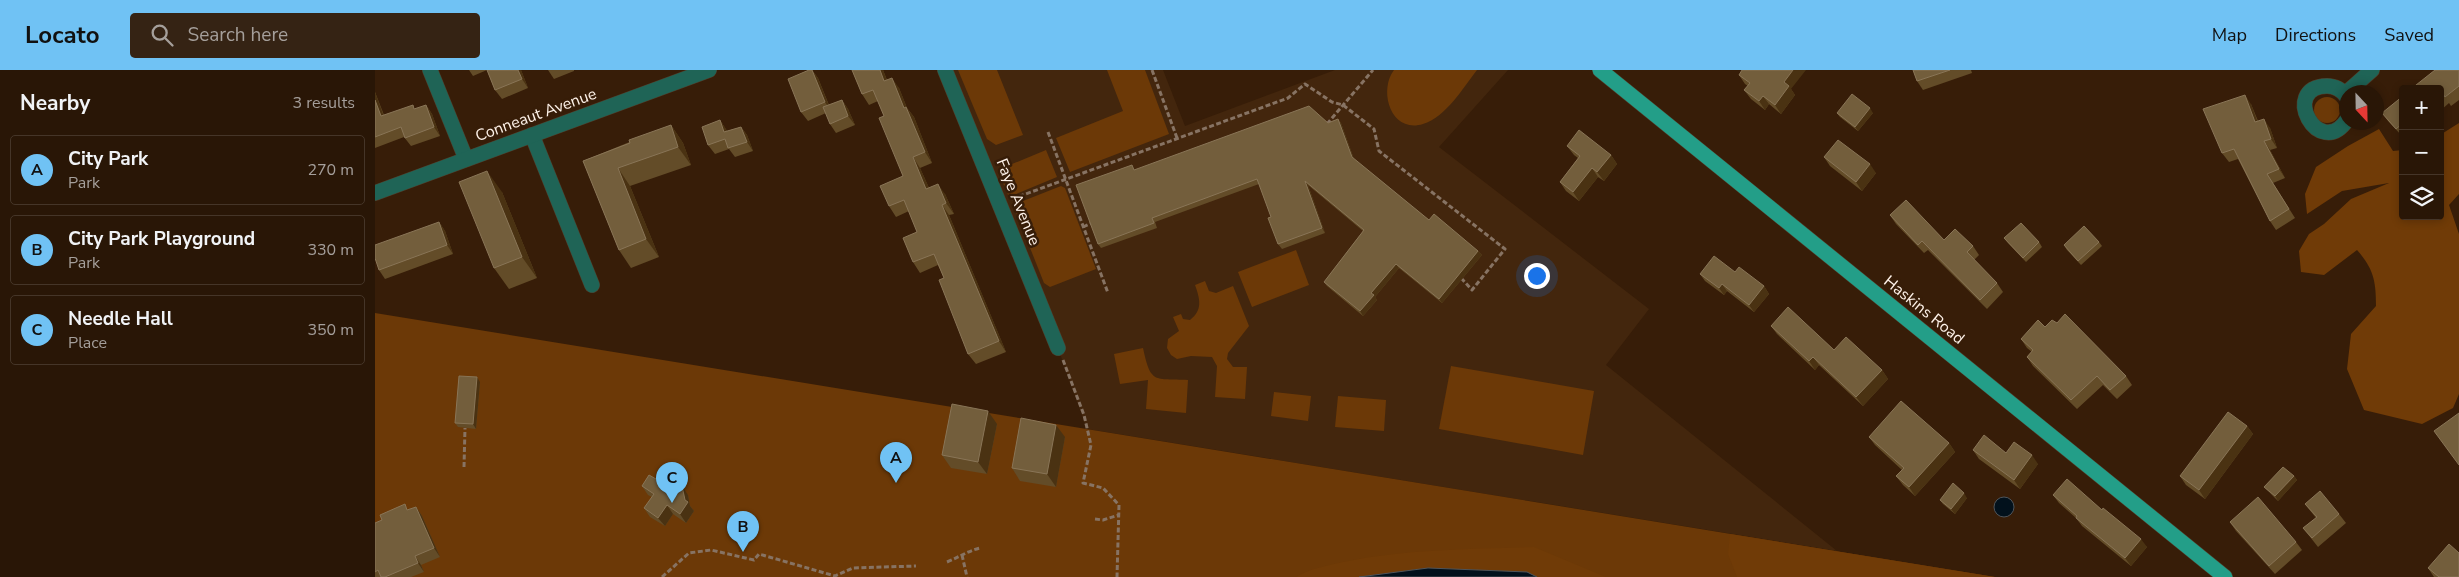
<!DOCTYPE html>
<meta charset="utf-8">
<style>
:root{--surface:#291606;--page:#352314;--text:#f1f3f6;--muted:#a59f9b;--line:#453528;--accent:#70c2f4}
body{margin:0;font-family:"Nunito Sans",sans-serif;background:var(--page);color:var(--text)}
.controls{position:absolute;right:15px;top:15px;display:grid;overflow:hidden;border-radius:5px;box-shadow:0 2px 8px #0003}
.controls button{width:45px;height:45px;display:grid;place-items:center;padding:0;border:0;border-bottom:1px solid var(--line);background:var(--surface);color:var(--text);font:25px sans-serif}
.compass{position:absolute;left:1964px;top:15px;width:45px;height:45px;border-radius:50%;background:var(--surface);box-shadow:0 2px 8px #0003;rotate:158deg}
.you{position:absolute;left:1161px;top:205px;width:18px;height:18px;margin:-12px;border:4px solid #fff;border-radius:50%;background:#1a73e8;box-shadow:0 0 0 8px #1a73e833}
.badge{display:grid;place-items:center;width:32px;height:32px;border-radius:50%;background:var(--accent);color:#111;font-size:16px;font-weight:700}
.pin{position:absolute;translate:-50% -41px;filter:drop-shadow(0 1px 2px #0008)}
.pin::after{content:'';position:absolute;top:26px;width:18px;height:15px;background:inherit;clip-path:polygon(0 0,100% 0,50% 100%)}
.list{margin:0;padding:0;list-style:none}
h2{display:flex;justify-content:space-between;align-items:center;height:65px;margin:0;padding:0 20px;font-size:21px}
h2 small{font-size:16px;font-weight:400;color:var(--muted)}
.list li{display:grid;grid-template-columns:32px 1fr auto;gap:15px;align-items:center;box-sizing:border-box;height:70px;margin:0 10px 10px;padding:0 10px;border:1px solid var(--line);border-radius:5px}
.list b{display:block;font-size:19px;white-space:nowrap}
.list p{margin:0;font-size:16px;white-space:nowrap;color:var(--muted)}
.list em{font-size:16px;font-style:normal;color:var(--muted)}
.icon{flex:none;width:28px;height:28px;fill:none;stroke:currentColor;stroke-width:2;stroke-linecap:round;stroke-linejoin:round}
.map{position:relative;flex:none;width:2084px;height:507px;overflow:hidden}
header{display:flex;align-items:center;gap:30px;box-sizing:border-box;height:70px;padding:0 25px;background:var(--accent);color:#111}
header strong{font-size:24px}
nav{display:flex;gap:28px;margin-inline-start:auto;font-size:18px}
.search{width:350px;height:45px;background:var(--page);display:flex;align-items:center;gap:12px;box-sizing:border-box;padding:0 18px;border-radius:5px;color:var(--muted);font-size:19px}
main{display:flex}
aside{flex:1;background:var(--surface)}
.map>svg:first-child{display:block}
.built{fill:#43260d}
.green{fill:#6c3907}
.forest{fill:#703b07}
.water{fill:#02111c;stroke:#4e545a}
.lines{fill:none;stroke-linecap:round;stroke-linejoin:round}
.minor-casing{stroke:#533b28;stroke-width:16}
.major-casing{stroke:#533b28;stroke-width:16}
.path{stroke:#877363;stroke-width:3;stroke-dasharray:5 2.5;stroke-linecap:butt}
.minor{stroke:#1f6456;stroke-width:15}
.major{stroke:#239e88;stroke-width:15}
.wall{fill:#634c28}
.shaded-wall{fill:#4a3212}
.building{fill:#735e3c;stroke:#897557}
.labels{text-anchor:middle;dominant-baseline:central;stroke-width:5;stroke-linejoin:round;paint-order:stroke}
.street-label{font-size:16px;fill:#fef2e9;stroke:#371d08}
</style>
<header>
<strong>Locato</strong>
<div class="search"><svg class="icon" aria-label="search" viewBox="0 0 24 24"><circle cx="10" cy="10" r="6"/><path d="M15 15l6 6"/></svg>Search here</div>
<nav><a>Map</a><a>Directions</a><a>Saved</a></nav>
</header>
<main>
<aside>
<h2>Nearby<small>3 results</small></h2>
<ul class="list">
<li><span class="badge">A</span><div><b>City Park</b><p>Park</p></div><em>270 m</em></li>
<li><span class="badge">B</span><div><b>City Park Playground</b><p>Park</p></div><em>330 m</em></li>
<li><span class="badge">C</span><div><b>Needle Hall</b><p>Place</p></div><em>350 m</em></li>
</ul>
</aside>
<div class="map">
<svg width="2084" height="507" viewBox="0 0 2084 507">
<rect width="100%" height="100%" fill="#371d08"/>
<polygon class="built" points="570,0 788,0 810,56 960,0 1133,0 1064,77 1274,239 1231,295 1462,481 712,359 683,278"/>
<g class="green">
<polygon points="583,0 622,0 648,65 621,75 612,69"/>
<polygon points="732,0 770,0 794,64 695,102 681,68 748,41"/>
<path d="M 1019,0 L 1102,0 C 1088,18 1071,47 1048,54 C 1016,64 1003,21 1019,0 Z"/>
<circle cx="1952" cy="40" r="13"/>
<polygon points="671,80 682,107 634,127 625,106 632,103 630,97"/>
<polygon points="686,116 690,118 721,199 675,217 669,213 638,135"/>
<polygon points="921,180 934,215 877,237 863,202"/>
<path d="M 830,211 L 834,221 L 841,223 L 858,216 L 874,256 L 853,283 L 852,289 L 858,297 L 872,297 L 870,329 L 840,327 L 842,296 L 837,287 L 816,286 L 802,289 L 796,285 L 792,278 L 793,269 L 804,261 L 798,247 L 806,244 L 808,249 L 815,250 C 828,240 825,229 820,215 Z"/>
<polygon points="0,243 1620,507 0,507"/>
<path d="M 768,278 C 776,315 779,308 813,310 L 811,343 L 771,339 L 773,310 L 745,314 L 739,284 Z"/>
<polygon points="1076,296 1219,321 1208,385 1064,359"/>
<polygon points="899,322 936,326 933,351 896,346"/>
<polygon points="963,326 1011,330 1009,361 960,357"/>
</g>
<g class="forest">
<path d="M 2084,53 L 2084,124 L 2074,135 L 2084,164 L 2084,324 L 2078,338 L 2047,354 L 1989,340 L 1972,299 L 1976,264 L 2001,236 C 2001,212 1999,199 1982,180 L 1949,205 L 1926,202 L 1924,181 L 1934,164 L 1949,154 L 1976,129 L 2014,113 L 1967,121 L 1932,144 L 1930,124 L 1941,97 L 1973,76 L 2004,59 L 2018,81 L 2028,80 L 2028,146 L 2065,146 L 2065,65 Z"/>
<polygon points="1355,464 1620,507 1362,507 1353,484"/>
<path d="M 1159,477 L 1231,507 L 1162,507 L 1152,502 L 1053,498 L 984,507 L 921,507 C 936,498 951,496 968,492 C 1031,479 1096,479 1159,477 Z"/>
</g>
<g class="water">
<circle cx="1629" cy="437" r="10"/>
<polygon points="1053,498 1152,502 1162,507 984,507"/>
</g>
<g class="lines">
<defs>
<g id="minor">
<polyline points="55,0 91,89"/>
<polyline points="570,0 683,278"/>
<polyline points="1970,24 1997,0"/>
<path d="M 1972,27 C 1967,20 1960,16 1952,16 C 1904,17 1944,91 1972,50"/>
<polyline points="157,65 217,215"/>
<polyline points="0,123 334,0"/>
</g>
<polyline id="major" points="1225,0 1850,507"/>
</defs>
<use href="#minor" class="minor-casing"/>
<use href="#major" class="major-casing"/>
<g class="path">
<polyline points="777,0 802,68"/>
<polyline points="952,54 998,0"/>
<polyline points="673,62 733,223"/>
<polyline points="637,129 913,28 930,14 957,32 968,35 999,59 1004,81 1130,179 1097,220 1087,209"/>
<polyline points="708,157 717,153"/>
<polyline points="688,290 709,345 716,375 708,413 728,418 744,435 742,507"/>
<polyline points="89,397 90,358"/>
<polyline points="720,449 728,450 744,445"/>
<polyline points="587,485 592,507"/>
<path d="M 572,492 C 584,487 593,481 605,478"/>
<polyline points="287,507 314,483 336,480 379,490 384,484 460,506 478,498 541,496"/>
</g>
<use href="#minor" class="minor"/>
<use href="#major" class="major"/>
</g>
<g class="wall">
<polygon points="94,0 146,0 153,18 127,29 120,20 112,0 98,6"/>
<polygon points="173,0 199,0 199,1 179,9"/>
<polygon points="437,0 443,8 454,35 467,30 473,39 480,55 461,63 455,54 451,43 433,51 426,42"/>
<polygon points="477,0 508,0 512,10 524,18 532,38 539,47 557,93 545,98 554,118 570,124 579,144 574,145 631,282 601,294 593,284 569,208 563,195 545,203 538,192 542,162 534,141 521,147 514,136 528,106 509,46 503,31 494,35 487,24"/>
<polygon points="1538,0 1596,0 1597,3 1548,20 1542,11"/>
<polygon points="2084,0 2084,30 2076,36 2074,33 2065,41 2065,19"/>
<polygon points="1364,5 1416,19 1420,25 1406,44 1394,34 1390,40 1376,29 1369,20 1373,16 1370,14"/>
<polygon points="0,22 9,45 41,39 51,35 57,44 65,66 36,76 29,67 0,78"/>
<polygon points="2028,26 2028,67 2013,51 2007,43"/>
<polygon points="1876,34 1883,51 1895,58 1902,78 1895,80 1910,108 1898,113 1920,148 1901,160 1895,151 1863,89 1854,92 1847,83"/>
<polygon points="1462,43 1498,43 1483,61 1465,47"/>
<polygon points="963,49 966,53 979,89 1054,150 1103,181 1107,185 1067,233 1024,198 1000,227 1002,230 988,246 952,216 949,212 988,161 933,115 950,163 907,179 903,174 896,147 884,114 780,152 782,158 726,178 723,174 760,100 953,53"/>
<polygon points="345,50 352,61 366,57 372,65 378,81 360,87 354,79 340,84 333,75"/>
<polygon points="296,55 308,73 316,95 255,116 284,187 256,198 244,180 208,91"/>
<polygon points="1192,76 1236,85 1242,94 1229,111 1223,107 1204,131 1191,121 1185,112 1203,88 1199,85"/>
<polygon points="1449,87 1501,103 1487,121 1455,96"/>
<polygon points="127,122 162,208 134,219 119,198"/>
<polygon points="1515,145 1569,170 1598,176 1604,185 1599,190 1622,213 1628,222 1612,239 1553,180 1549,183 1521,154"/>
<polygon points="64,152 70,161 78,184 10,209 4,200"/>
<polygon points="1629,168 1664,172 1667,177 1651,192 1633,173"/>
<polygon points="1724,172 1727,176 1706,195 1692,180 1689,175"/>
<polygon points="1360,202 1389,216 1394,224 1379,242 1352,221 1349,225 1330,211 1325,204"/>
<polygon points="1396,256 1459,280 1507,300 1513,309 1488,336 1444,295 1440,300 1402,264"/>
<polygon points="1670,257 1751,306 1757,315 1742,329 1728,315 1702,339 1658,296 1652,287 1657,282 1652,278 1646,269"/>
<polygon points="105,312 101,359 83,357 80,353"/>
<polygon points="622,354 612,404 576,398 567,385"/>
<polygon points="1872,356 1878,364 1830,429 1811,415 1805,406"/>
<polygon points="690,367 681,417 645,411 637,398"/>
<polygon points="1494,367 1574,373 1580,382 1540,426 1528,415 1521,406 1527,400 1500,375"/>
<polygon points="1598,380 1631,383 1663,394 1645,419 1604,389"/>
<polygon points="1919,406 1922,410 1903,431 1889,417"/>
<polygon points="281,409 313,425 315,436 319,441 311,453 298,444 290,456 275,447 269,438 277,427 273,425 267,416"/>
<polygon points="1678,425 1727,440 1772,477 1756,496 1707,456 1701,448 1684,433"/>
<polygon points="1592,428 1580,444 1568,434 1565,430"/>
<polygon points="1930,434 1964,444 1971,453 1943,477 1928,458 1941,448"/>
<polygon points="41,437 47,446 65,487 46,495 49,502 36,507 0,507 0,453"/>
<polygon points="1855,452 1921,472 1927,480 1900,504 1861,461"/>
<polygon points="2053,498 2084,507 2059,507"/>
</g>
<g class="shaded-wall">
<polygon points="143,0 146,0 153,18 147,9"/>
<polygon points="437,0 443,8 456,41 450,32"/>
<polygon points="505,0 508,0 516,21 509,11"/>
<polygon points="1418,0 1431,0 1416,19 1420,25 1406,44 1400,35 1409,12"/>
<polygon points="517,8 524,18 532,38 539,47 557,93 550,82 529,38"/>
<polygon points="0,22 12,55 6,46 0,30"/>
<polygon points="1870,25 1876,34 1886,61 1880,52"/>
<polygon points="1388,26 1394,34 1390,40 1384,31"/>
<polygon points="467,30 473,39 480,55 473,46"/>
<polygon points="51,35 57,44 65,66 59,57"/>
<polygon points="1495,38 1498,43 1483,61 1480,57"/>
<polygon points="963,49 966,53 980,92 977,87"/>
<polygon points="1889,49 1895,58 1902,78 1896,69"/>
<polygon points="345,50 351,59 355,71 349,62"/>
<polygon points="296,55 308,73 316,95 303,77"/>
<polygon points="366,57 372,65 378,81 372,72"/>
<polygon points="1889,71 1895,80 1910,108 1904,99"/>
<polygon points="1236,85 1242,94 1229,111 1222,102"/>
<polygon points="538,87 545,98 559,129 551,119"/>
<polygon points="1495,94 1501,103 1487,121 1481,112"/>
<polygon points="243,98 255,116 284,187 271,169"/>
<polygon points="1217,98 1223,107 1204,131 1198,122"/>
<polygon points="112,101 127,122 162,208 147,187"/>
<polygon points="930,111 933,115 950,163 947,158"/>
<polygon points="563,114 570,124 579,144 571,133"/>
<polygon points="567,135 574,145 631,282 624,271"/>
<polygon points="64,152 70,161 78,184 72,175"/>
<polygon points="1103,181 1107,185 1067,233 1064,229"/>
<polygon points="1021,194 1024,198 1000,227 1002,230 988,246 985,241 996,223"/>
<polygon points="1347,214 1352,221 1349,225 1344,218"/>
<polygon points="1389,216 1394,224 1379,242 1374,235"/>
<polygon points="1438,287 1444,295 1440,300 1434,291"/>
<polygon points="1507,300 1513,309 1488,336 1481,327"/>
<polygon points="102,307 105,312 101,359 98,354"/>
<polygon points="613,341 622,354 612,404 603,392"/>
<polygon points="681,355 690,367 681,417 672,404"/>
<polygon points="1872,356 1878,364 1830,429 1824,420"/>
<polygon points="1574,373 1580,382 1540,426 1534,417"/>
<polygon points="1657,385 1663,394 1645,419 1639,410"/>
<polygon points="1919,406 1922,410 1903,431 1900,426"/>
<polygon points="307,416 313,425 315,436 319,441 311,453 305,444 310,430"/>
<polygon points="1589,423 1592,428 1580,444 1576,439"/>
<polygon points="292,435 298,444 290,456 283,448"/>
<polygon points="41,437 47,446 65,487 59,478"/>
<polygon points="1766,469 1772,477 1756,496 1750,488"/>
<polygon points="40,486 46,495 49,502 43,493"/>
</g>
<g class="building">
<polygon points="112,0 143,0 147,9 120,20"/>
<polygon points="434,0 437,0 450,32 426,42 413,9"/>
<polygon points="477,0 505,0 509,11 517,8 529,38 531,37 550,82 538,87 551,119 563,114 571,133 567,135 624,271 593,284 564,210 569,208 559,184 538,192 528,168 542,162 529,130 514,136 505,116 528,106 504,48 509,46 498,20 487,24"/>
<polygon points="1367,0 1418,0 1409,12 1414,16 1400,35 1388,26 1384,31 1369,20 1375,13 1364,5"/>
<polygon points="1538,0 1575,0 1542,11"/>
<polygon points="2060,0 2084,0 2084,16 2070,27 2068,24 2065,27 2065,19 2036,19"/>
<polygon points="1477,24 1495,38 1480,57 1462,43"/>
<polygon points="1870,25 1880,52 1889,49 1896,69 1889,71 1904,99 1892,104 1914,139 1895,151 1859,79 1847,83 1828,39"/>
<polygon points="2028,26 2028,53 2021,59 2007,43"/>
<polygon points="0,30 6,46 38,35 39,39 51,35 59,57 30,68 26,57 0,67"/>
<polygon points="467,30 473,46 455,54 448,37"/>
<polygon points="934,36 953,53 963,49 977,87 1054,150 1059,144 1103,181 1064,229 1021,194 996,223 999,225 985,241 949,212 989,160 930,111 947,158 903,174 893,148 896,147 882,109 777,148 779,153 723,174 701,115 757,95 759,100"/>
<polygon points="345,50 349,62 366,57 372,72 353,78 350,69 333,75 327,57"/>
<polygon points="296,55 303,77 243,98 271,169 244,180 208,91 255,73 254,70"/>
<polygon points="1204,60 1236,85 1222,102 1217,98 1198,122 1185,112 1205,86 1192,76"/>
<polygon points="1463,70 1495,94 1481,112 1449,87"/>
<polygon points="112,101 147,187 119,198 84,112"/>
<polygon points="1531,130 1569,170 1580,159 1598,176 1592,182 1622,213 1605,230 1547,171 1543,175 1515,145"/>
<polygon points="64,152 72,175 4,200 0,188 0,175"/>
<polygon points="1646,153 1664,172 1648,188 1629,168"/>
<polygon points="1709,156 1724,172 1703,191 1689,175"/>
<polygon points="1339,186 1360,202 1364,197 1389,216 1374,235 1347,214 1344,218 1325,204"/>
<polygon points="1413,237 1459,280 1471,267 1507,300 1481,327 1438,287 1434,291 1396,256"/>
<polygon points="1690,244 1751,306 1735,320 1722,306 1696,330 1652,287 1658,280 1646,269 1663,250 1670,257 1677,250 1682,253"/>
<polygon points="84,306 102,307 98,354 80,353"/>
<polygon points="1526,331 1574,373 1534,417 1521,406 1529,398 1494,367"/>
<polygon points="577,334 613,341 603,392 567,385"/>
<polygon points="1853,342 1872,356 1824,420 1805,406"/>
<polygon points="2084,343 2084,395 2059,361"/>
<polygon points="646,348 681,355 672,404 637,398"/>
<polygon points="1609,365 1631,383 1639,372 1657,385 1639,410 1598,380"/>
<polygon points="1908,397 1919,406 1900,426 1889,417"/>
<polygon points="274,405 281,409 295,408 307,416 310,430 313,432 305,444 292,435 283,448 269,438 279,424 267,416"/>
<polygon points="1692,409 1727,440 1728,438 1766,469 1750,488 1701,448 1702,446 1678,425"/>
<polygon points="1578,413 1589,423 1576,439 1565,430"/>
<polygon points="1945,421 1964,444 1937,468 1928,458 1942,447 1930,434"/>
<polygon points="1883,427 1921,472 1894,496 1855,452"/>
<polygon points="30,434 32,440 41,437 59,478 40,486 43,493 10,507 6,507 3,500 0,502 0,453 7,450 5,445"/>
<polygon points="2074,474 2084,483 2084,507 2064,507 2053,498"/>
</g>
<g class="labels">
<g class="street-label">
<text transform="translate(161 45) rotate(-20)">Conneaut Avenue</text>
<text transform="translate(643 132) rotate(68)">Faye Avenue</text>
<text transform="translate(1549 240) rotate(39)">Haskins Road</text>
</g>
</g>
</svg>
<div class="controls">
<button>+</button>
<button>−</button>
<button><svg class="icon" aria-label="layers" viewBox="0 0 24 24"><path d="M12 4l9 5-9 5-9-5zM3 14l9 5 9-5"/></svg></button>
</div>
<svg class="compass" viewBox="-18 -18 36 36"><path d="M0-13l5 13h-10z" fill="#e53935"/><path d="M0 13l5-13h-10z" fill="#a59f9b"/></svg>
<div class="you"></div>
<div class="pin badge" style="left:521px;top:413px">A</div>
<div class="pin badge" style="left:368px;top:482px">B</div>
<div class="pin badge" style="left:297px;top:433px">C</div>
</div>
</main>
